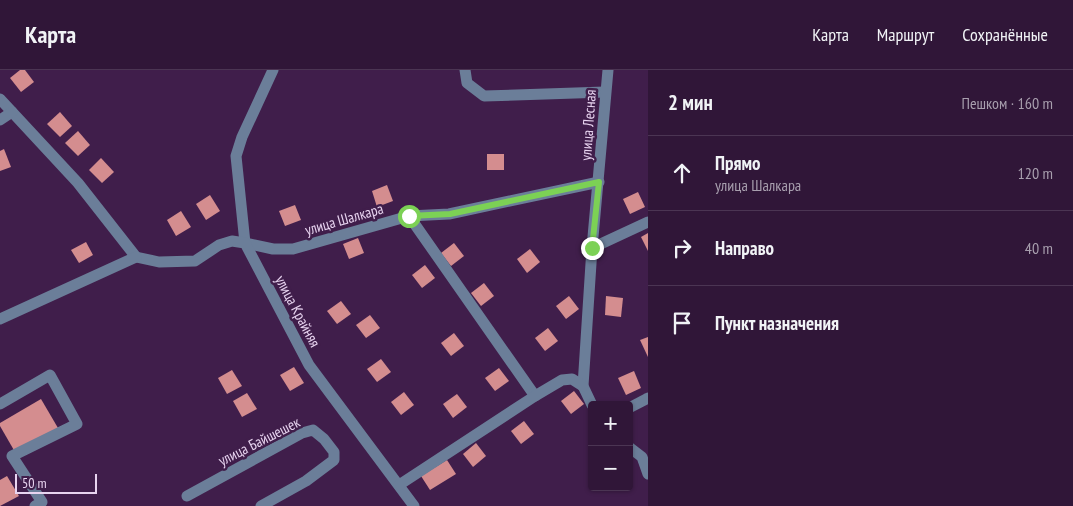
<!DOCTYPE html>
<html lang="ru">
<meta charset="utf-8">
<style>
:root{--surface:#301638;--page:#381f40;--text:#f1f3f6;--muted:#a89fae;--line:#4b3553}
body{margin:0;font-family:"PT Sans Narrow",sans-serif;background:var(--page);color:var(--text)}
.controls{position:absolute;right:15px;bottom:15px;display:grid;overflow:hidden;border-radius:5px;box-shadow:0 1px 4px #0004}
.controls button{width:45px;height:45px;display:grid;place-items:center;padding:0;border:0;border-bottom:1px solid var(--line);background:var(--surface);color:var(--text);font:25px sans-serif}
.scale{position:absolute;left:15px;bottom:12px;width:82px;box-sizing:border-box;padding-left:5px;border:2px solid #e8d4f0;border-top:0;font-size:14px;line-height:18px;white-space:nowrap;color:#e8d4f0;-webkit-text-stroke:4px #401e4b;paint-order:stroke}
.stop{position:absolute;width:15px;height:15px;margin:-11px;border:4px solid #7cd155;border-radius:50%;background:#fff}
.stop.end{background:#7cd155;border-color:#fff;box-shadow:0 1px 5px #0008}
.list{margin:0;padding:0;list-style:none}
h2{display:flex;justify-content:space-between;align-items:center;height:65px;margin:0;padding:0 20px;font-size:21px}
h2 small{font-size:16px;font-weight:400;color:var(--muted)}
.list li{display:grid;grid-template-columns:32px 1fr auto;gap:15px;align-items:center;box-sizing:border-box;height:75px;padding:0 20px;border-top:1px solid var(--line)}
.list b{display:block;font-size:19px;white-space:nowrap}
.list p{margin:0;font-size:16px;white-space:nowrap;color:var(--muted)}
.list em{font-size:16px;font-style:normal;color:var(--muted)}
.icon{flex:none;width:28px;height:28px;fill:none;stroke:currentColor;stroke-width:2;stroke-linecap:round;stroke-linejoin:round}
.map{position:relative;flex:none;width:648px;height:436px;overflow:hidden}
header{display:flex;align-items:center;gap:30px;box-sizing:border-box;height:70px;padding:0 25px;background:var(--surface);border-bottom:1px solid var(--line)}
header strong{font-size:24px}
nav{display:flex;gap:28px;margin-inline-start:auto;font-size:18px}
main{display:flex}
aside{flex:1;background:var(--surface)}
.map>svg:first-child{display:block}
.building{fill:#d48d8f}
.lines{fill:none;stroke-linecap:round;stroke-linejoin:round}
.minor{stroke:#6b7e99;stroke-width:11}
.route{stroke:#7cd155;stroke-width:6}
.labels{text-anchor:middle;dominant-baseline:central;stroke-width:5;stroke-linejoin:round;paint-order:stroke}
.street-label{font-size:15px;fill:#e8d4f0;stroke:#401e4b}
</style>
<header>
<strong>Карта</strong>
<nav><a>Карта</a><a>Маршрут</a><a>Сохранённые</a></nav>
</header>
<main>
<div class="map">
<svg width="648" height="436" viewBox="0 0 648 436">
<rect width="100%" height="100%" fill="#401e4b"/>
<g class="building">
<polygon points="20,0 25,0 34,12 21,22 10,8"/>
<polygon points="60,42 72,56 60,67 47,54"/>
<polygon points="78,61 90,75 78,86 65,73"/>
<polygon points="4,79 11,97 0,101 0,81"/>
<rect x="487" y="84" width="17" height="16"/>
<polygon points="101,88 114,102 102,113 89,100"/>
<polygon points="387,115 393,131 377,137 372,121"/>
<polygon points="638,122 645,137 630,144 623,129"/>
<polygon points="210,125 220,141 206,150 196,134"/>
<polygon points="295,135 301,150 285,156 279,141"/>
<polygon points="181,141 191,157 176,166 167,150"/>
<polygon points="648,163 648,181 641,167"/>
<polygon points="358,168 364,183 349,189 343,174"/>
<polygon points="86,172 93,185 79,193 71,180"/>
<polygon points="454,173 464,186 451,196 441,183"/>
<polygon points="530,179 540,192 527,203 517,189"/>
<polygon points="425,195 435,208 422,218 412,205"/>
<polygon points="484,213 494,226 481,236 471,223"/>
<polygon points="569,226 579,239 566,249 556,236"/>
<polygon points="606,226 623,228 621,247 605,245"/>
<polygon points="341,231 351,244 337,254 327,241"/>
<polygon points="370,245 380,258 366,268 356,255"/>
<polygon points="548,258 558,271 545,281 535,268"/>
<polygon points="454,263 464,276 451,286 441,273"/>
<polygon points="648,267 648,287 640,270"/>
<polygon points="381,289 391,302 377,312 367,299"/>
<polygon points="294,297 304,313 290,321 280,305"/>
<polygon points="499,298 509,311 495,321 485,308"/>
<polygon points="232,300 242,316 227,324 218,308"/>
<polygon points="634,301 641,318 626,325 618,308"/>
<polygon points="574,321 584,334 571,344 561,331"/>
<polygon points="404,322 414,335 401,345 391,332"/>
<polygon points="247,323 257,339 242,347 233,331"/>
<polygon points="457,324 467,337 453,348 443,334"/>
<polygon points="41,329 58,358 15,382 0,356 0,353"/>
<polygon points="524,351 534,364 521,374 511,361"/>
<polygon points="476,373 486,386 473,397 463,384"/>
<polygon points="447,390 456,404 430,420 421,406"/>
<polygon points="7,406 19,426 0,436 0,410"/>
</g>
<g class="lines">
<g class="minor">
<polyline points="273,0 242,67 236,86 245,173 273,179 293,179 409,146 449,144 599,112"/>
<polyline points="465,0 467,13 484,26 605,22"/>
<polyline points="0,29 78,113 136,187 159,192 195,191 219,175 232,171 245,173 309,295 414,436"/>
<polyline points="0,50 12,42"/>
<polyline points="409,146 535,326"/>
<polyline points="592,178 648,152"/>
<polyline points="0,249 136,187"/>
<polyline points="0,334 50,305 77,354 12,386 42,432 35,436"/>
<polyline points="592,335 583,316 592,178 608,0"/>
<polyline points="629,338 648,328"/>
<polyline points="629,377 642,387 648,404"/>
<polyline points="399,415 535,326 562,310 572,309 583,316"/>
<polyline points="187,426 302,363 313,360 324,369 334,382 334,390 306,411 261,436"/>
</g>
</g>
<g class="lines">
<polyline class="route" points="409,146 450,144 599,112 592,178"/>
</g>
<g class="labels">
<g class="street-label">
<text transform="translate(588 55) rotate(-86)">улица Лесная</text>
<text transform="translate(344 149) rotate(-16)">улица Шалкара</text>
<text transform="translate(298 241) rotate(62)">улица Крайняя</text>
<text transform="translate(259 371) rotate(-27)">улица Байшешек</text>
</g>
</g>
</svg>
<div class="controls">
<button>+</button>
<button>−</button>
</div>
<div class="scale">50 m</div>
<div class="stop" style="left:409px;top:146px"></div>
<div class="stop end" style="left:592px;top:178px"></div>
</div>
<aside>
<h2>2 мин<small>Пешком · 160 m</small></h2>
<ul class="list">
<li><svg class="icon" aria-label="ahead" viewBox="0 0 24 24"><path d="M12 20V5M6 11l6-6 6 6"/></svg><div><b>Прямо</b><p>улица Шалкара</p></div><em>120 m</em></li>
<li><svg class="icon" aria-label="right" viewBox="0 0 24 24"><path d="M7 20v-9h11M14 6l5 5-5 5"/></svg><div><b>Направо</b></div><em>40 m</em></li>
<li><svg class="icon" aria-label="arrive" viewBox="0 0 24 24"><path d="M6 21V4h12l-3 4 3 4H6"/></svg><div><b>Пункт назначения</b></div></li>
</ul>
</aside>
</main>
